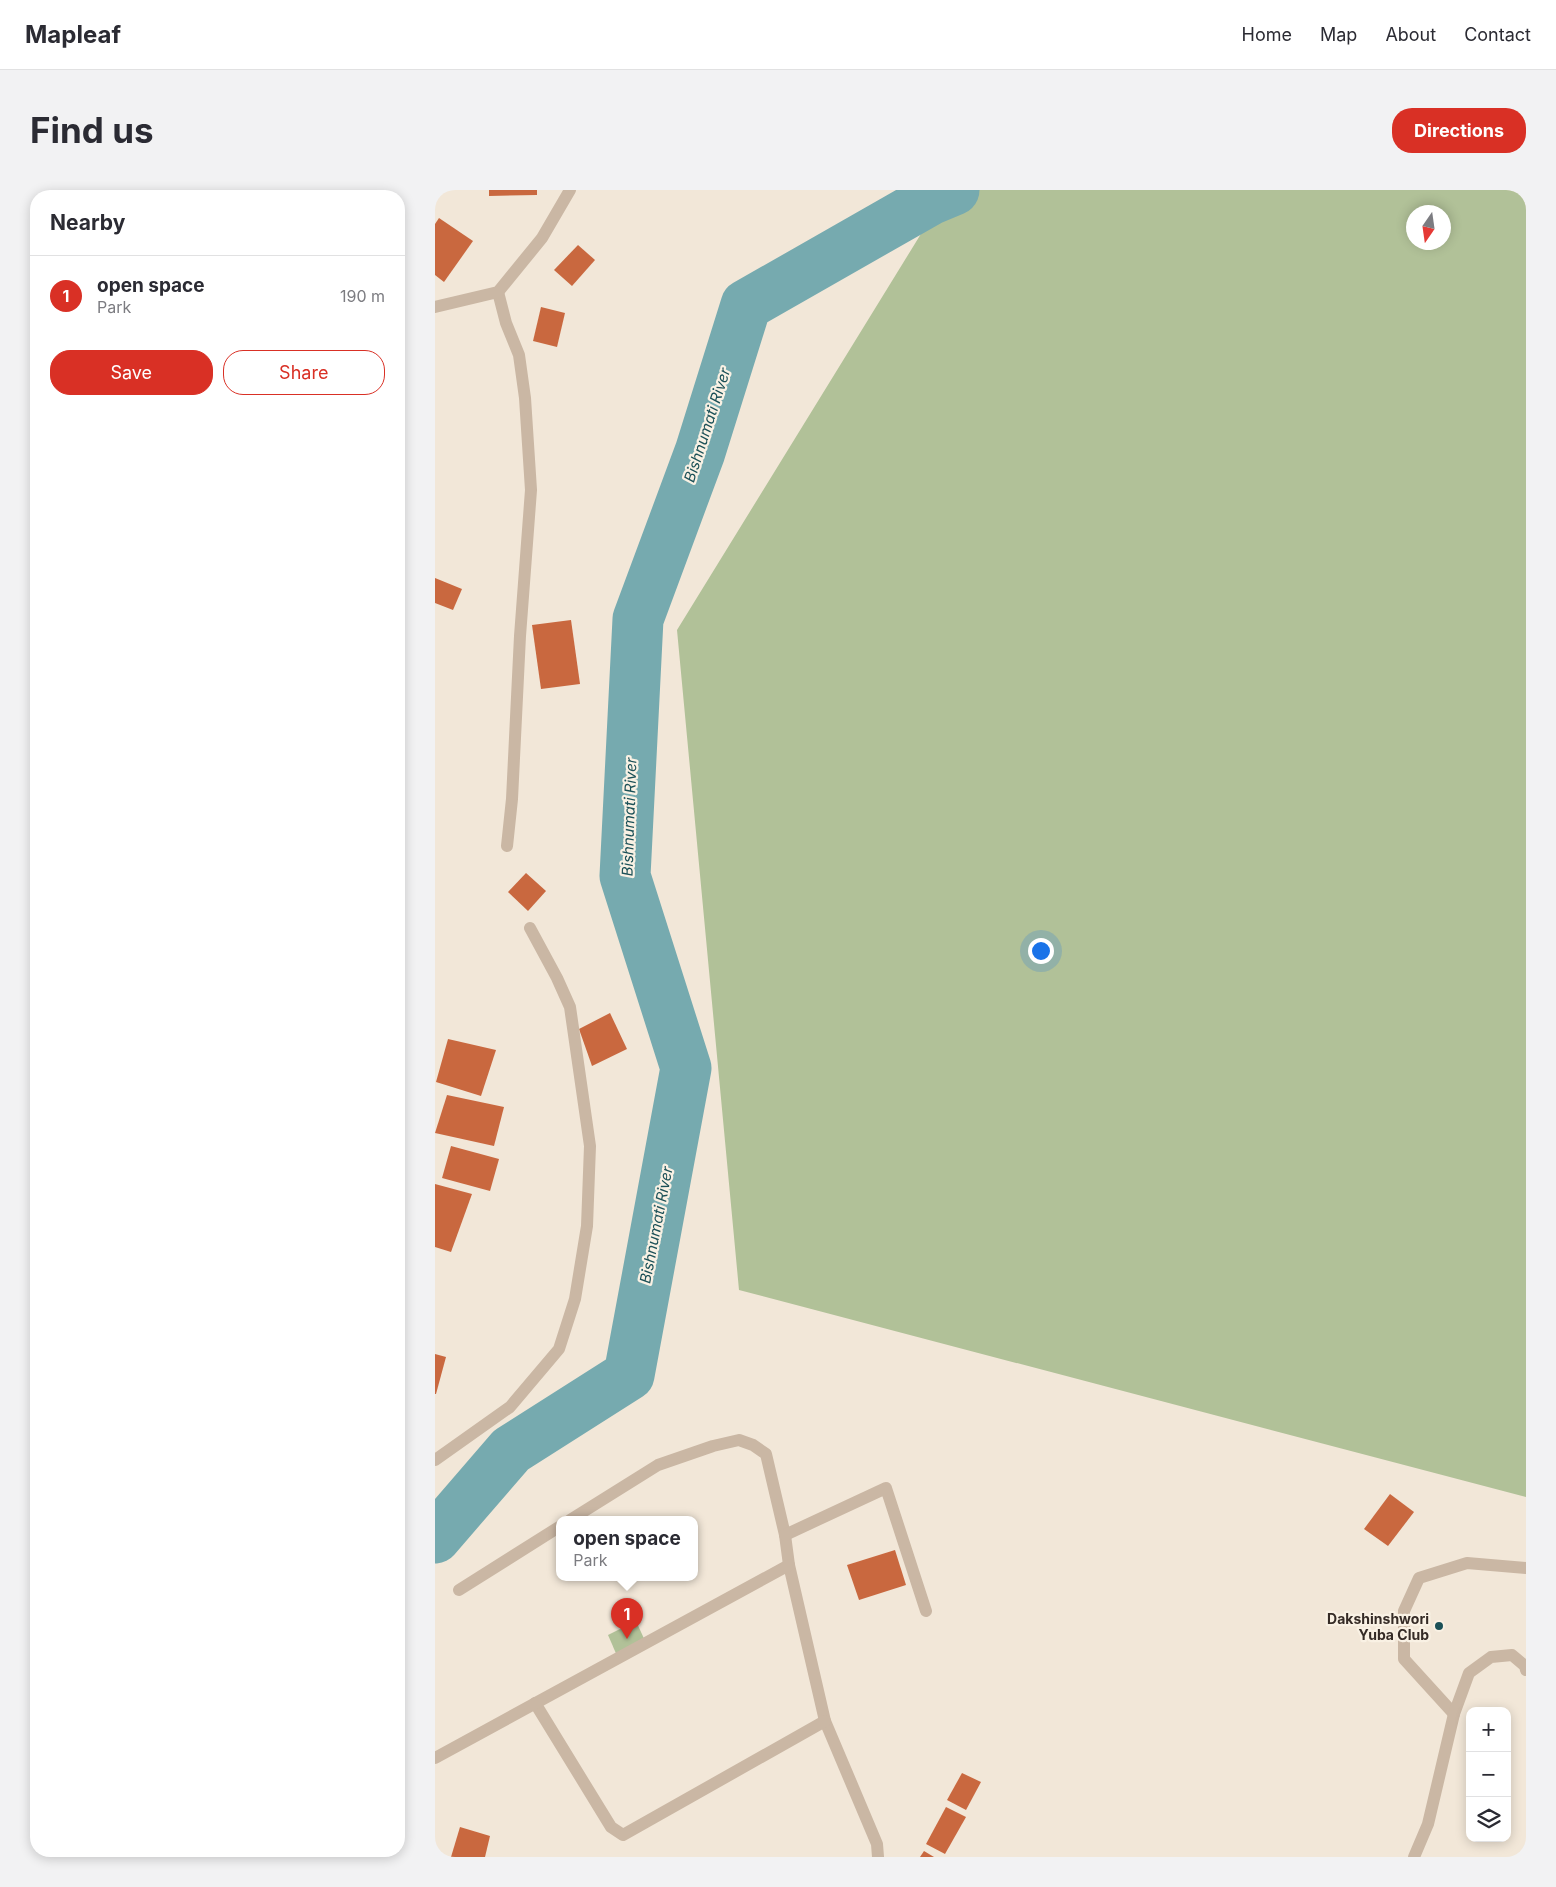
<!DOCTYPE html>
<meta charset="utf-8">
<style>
:root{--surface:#fff;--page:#f2f2f3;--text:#2b2b33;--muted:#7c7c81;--line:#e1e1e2;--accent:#d93025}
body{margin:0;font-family:Inter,sans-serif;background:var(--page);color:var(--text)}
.controls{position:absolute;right:15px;bottom:15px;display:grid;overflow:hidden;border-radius:10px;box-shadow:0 2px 12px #0003}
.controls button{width:45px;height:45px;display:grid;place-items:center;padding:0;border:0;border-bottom:1px solid var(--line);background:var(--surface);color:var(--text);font:25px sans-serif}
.compass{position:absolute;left:971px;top:15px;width:45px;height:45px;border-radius:50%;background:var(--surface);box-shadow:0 2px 12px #0003;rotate:193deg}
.you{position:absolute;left:605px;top:760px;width:18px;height:18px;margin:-12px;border:4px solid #fff;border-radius:50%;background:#1a73e8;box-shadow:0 0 0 8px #1a73e833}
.badge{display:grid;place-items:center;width:32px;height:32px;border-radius:50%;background:var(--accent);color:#fff;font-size:16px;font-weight:700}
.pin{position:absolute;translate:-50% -41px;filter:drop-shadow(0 1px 2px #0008)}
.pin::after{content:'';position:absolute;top:26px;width:18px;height:15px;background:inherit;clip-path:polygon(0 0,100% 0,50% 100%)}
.popup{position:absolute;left:121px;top:1326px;width:142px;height:65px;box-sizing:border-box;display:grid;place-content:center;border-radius:10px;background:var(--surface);filter:drop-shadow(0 1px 4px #0005);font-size:16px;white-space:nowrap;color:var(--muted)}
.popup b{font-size:19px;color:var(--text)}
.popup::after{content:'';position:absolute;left:50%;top:100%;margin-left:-10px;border:10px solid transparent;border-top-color:var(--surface)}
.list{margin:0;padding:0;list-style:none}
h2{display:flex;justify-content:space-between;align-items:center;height:65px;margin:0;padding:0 20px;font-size:21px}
h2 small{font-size:16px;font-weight:400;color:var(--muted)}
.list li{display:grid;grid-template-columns:32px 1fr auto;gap:15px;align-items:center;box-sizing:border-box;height:80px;padding:0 20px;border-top:1px solid var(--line)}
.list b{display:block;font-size:19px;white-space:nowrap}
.list p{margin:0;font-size:16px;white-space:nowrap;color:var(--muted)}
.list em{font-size:16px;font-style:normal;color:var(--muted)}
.actions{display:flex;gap:10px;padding:15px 20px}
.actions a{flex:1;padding:11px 0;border:1px solid var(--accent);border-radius:20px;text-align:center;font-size:18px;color:var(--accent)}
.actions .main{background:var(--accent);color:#fff}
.icon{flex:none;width:28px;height:28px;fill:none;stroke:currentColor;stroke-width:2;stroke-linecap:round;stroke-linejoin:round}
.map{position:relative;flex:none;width:1091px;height:1667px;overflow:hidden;border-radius:20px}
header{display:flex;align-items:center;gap:30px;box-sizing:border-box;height:70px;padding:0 25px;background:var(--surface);border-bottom:1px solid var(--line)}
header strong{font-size:24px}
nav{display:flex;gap:28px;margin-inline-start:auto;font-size:18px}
.intro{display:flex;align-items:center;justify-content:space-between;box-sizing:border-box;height:120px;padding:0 30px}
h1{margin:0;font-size:35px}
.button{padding:12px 22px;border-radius:20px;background:var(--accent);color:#fff;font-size:18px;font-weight:700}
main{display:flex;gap:30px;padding:0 30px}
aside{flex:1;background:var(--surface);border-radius:20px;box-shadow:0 2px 12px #0003}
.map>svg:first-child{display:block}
.green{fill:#b1c198;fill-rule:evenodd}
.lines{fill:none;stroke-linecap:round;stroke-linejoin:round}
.river{stroke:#76aaaf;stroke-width:51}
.building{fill:#c9683f}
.minor{stroke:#cab7a4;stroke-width:12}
.poi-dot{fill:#1b5057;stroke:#f9f1e4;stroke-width:2}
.labels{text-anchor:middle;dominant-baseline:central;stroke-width:4.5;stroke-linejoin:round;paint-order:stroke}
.poi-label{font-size:14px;font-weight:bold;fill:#352b26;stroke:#f9f1e4;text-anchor:end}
.water-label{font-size:15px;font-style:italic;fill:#1b5057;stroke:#f9f1e4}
</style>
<header>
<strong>Mapleaf</strong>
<nav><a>Home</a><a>Map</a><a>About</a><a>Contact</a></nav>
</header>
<div class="intro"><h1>Find us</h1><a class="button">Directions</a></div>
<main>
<aside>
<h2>Nearby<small></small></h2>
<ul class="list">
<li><span class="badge">1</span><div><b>open space</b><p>Park</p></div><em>190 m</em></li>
</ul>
<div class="actions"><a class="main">Save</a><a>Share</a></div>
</aside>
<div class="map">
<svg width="1091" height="1667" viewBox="0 0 1091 1667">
<rect width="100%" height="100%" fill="#f2e7d8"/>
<g class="green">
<path d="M 513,0 L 1091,0 L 1091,1307 L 304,1100 L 242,440 ZM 978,22 L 1008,22 L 1008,52 L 978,52 Z"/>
<polygon points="201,1431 211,1453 183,1468 173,1445"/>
</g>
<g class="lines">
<polyline class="river" points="0,1348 76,1260 194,1185 251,878 190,686 203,429 265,262 311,115 495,10 519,0"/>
</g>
<g class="building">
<polygon points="54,0 102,0 102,5 54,6"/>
<polygon points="4,28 38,51 9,92 0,85 0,34"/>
<polygon points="143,55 160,70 137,96 119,80"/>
<polygon points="106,117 130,123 122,157 98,151"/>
<polygon points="0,388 27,399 18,420 0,413"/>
<polygon points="136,430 145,494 106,499 97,435"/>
<polygon points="91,683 111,701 93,721 73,702"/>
<polygon points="175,823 192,859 157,876 144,839"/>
<polygon points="13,849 61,860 46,906 1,892"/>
<polygon points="12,905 69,917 59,956 0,943"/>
<polygon points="16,956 64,969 55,1001 7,988"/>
<polygon points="0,994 37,1004 16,1062 0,1057"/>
<polygon points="0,1164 11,1167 1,1204 0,1204"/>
<polygon points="955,1304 979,1322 953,1356 929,1339"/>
<polygon points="460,1360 471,1395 424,1410 412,1375"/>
<polygon points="527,1583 546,1592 531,1620 512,1610"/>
<polygon points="511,1617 531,1627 510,1664 491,1654"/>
<polygon points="25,1637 55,1646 50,1667 16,1667"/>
<polygon points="489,1661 499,1667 485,1667"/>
</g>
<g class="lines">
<g class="minor">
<polyline points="63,102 71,133 84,165 90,208 96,300 85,446 77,609 72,656"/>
<polyline points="0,117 63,102 107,48 135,0"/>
<polyline points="0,1270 75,1217 124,1159 140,1109 152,1036 155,956 135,817 122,788 95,738"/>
<polyline points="135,1330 223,1275 278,1256 304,1250 318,1255 331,1264 350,1345 354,1375 390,1531 442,1654 443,1667"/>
<polyline points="350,1345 451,1298 491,1421"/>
<polyline points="24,1400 124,1337"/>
<polyline points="100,1513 176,1637 188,1645 390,1531"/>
<polyline points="1019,1524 969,1469 969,1421 984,1388 1032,1373 1091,1378"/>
<polyline points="0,1568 354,1375"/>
<polyline points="979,1667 993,1634 1019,1524 1034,1483 1056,1467 1077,1465 1090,1476 1091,1480"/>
</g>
</g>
<circle class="poi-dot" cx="1004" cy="1436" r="5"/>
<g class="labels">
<g class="poi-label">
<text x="994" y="1428">Dakshinshwori<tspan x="994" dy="16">Yuba Club</tspan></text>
</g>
<g class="water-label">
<text transform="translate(272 235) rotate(-72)">Bishnumati River</text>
<text transform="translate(194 627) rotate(-88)">Bishnumati River</text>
<text transform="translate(221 1035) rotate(-79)">Bishnumati River</text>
</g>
</g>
</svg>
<div class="controls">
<button>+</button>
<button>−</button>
<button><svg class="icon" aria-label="layers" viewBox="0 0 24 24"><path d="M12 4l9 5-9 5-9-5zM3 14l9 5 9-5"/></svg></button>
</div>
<svg class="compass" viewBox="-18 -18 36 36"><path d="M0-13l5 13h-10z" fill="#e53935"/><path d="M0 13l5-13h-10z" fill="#7c7c81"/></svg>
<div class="you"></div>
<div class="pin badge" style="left:192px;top:1449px">1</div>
<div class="popup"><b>open space</b>Park</div>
</div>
</main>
